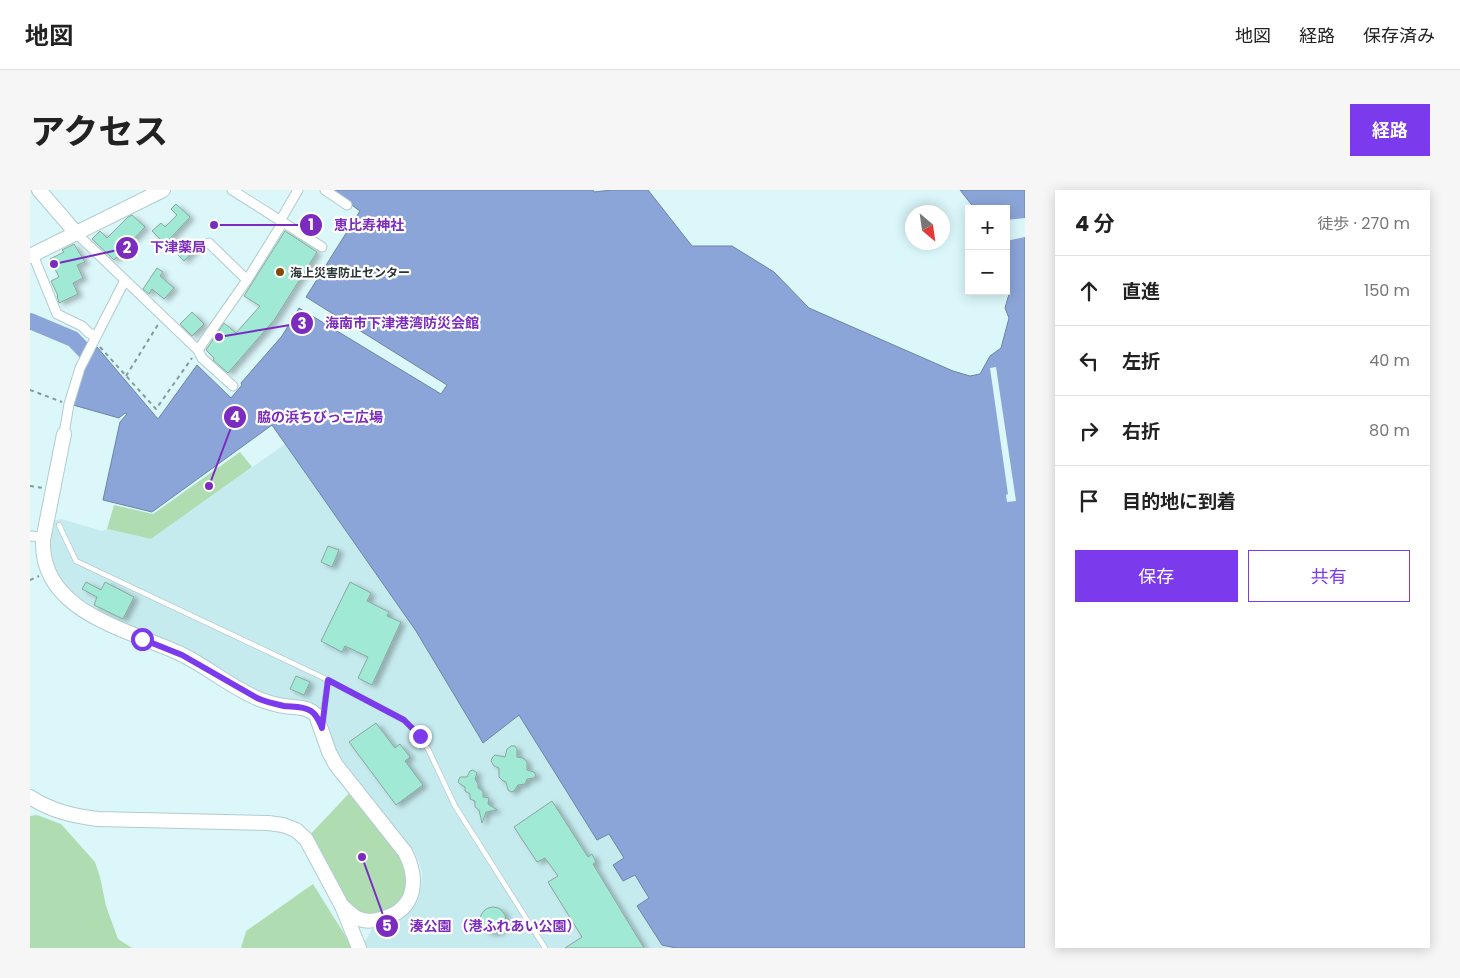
<!DOCTYPE html>
<html lang="ja">
<meta charset="utf-8">
<style>
:root{--surface:#fff;--page:#f6f6f6;--text:#222;--muted:#767676;--line:#e0e0e0;--accent:#7c3aed}
body{margin:0;font-family:Poppins,"Noto Sans JP",sans-serif;background:var(--page);color:var(--text)}
.controls{position:absolute;right:15px;top:15px;display:grid;overflow:hidden;border-radius:0px;box-shadow:0 2px 12px #0003}
.controls button{width:45px;height:45px;display:grid;place-items:center;padding:0;border:0;border-bottom:1px solid var(--line);background:var(--surface);color:var(--text);font:25px sans-serif}
.compass{position:absolute;left:875px;top:15px;width:45px;height:45px;border-radius:50%;background:var(--surface);box-shadow:0 2px 12px #0003;rotate:151deg}
.stop{position:absolute;width:15px;height:15px;margin:-11px;border:4px solid #7c3aed;border-radius:50%;background:#fff}
.stop.end{background:#7c3aed;border-color:#fff;box-shadow:0 1px 5px #0008}
.list{margin:0;padding:0;list-style:none}
h2{display:flex;justify-content:space-between;align-items:center;height:65px;margin:0;padding:0 20px;font-size:21px}
h2 small{font-size:16px;font-weight:400;color:var(--muted)}
.list li{display:grid;grid-template-columns:32px 1fr auto;gap:15px;align-items:center;box-sizing:border-box;height:70px;padding:0 20px;border-top:1px solid var(--line)}
.list b{display:block;font-size:19px;white-space:nowrap}
.list em{font-size:16px;font-style:normal;color:var(--muted)}
.actions{display:flex;gap:10px;padding:15px 20px}
.actions a{flex:1;padding:11px 0;border:1px solid var(--accent);border-radius:0px;text-align:center;font-size:18px;color:var(--accent)}
.actions .main{background:var(--accent);color:#fff}
.icon{flex:none;width:28px;height:28px;fill:none;stroke:currentColor;stroke-width:2;stroke-linecap:round;stroke-linejoin:round}
.map{position:relative;flex:none;width:995px;height:758px;overflow:hidden;border-radius:0px}
header{display:flex;align-items:center;gap:30px;box-sizing:border-box;height:70px;padding:0 25px;background:var(--surface);border-bottom:1px solid var(--line)}
header strong{font-size:24px}
nav{display:flex;gap:28px;margin-inline-start:auto;font-size:18px}
.intro{display:flex;align-items:center;justify-content:space-between;box-sizing:border-box;height:120px;padding:0 30px}
h1{margin:0;font-size:35px}
.button{padding:12px 22px;border-radius:0px;background:var(--accent);color:#fff;font-size:18px;font-weight:700}
main{display:flex;gap:30px;padding:0 30px}
aside{flex:1;background:var(--surface);border-radius:0px;box-shadow:0 2px 12px #0003}
.map>svg:first-child{display:block}
.built{fill:#c6ebef}
.green{fill:#afddb1}
.water{fill:#8ba5d8;stroke:#6e83a7}
.pier{fill:#dbf7fa}
.lines{fill:none;stroke-linecap:round;stroke-linejoin:round}
.river{stroke:#8ba5d8;stroke-width:16}
.building{fill:#9fe9d5;stroke:#8da59e;filter:url(#shadow)}
.lane-casing{stroke:#b1cccf;stroke-width:6}
.street-casing{stroke:#b1cccf;stroke-width:11}
.secondary-casing{stroke:#b1cccf;stroke-width:16}
.path{stroke:#85999b;stroke-width:2;stroke-dasharray:4 4;stroke-linecap:butt}
.lane{stroke:#fff;stroke-width:4.5}
.street{stroke:#fff;stroke-width:9}
.secondary{stroke:#fff;stroke-width:14}
.route{stroke:#7c3aed;stroke-width:6}
.poi-dot{fill:#864809;stroke:#fefefe;stroke-width:2}
.labels{text-anchor:middle;dominant-baseline:central;stroke-width:4.5;stroke-linejoin:round;paint-order:stroke}
.poi-label{font-size:12px;font-weight:bold;fill:#293435;stroke:#fefefe;text-anchor:start}
.leader{fill:none;stroke:#7b2cbf;stroke-width:2}
.callout-dot{fill:#7b2cbf;stroke:#fefefe;stroke-width:2}
.mark-label{font-size:15px;text-anchor:middle;font-weight:bold;fill:#fff}
.callout-label{font-size:14px;text-anchor:middle;font-weight:bold;fill:#7b2cbf;stroke:#fefefe;stroke-width:4.5;stroke-linejoin:round;paint-order:stroke}
</style>
<header>
<strong>地図</strong>
<nav><a>地図</a><a>経路</a><a>保存済み</a></nav>
</header>
<div class="intro"><h1>アクセス</h1><a class="button">経路</a></div>
<main>
<div class="map">
<svg width="995" height="758" viewBox="0 0 995 758">
<defs>
<filter id="shadow"><feDropShadow dx="4.5" dy="2.5" stdDeviation="2.5" flood-color="#0004"/></filter>
</defs>
<rect width="100%" height="100%" fill="#dbf7fa"/>
<polygon class="built" points="255,254 386,441 452,553 489,525 567,650 579,643 595,668 583,675 605,685 619,708 608,716 632,754 646,758 337,758 334,753 342,739 355,737 367,732 378,723 387,712 391,698 392,683 389,672 384,662 309,570 301,552 298,533 292,522 245,510 64,421 38,403 19,372 18,354 23,331 31,329 72,341 77,339 121,349"/>
<g class="green">
<polygon points="210,262 222,277 121,349 77,339 84,315 123,324"/>
<polygon points="324,598 380,671 374,716 328,729 276,649"/>
<polygon points="7,625 31,634 65,672 70,687 76,716 88,749 102,758 0,758 0,626"/>
<polygon points="283,694 323,758 211,758 216,741"/>
</g>
<polygon class="water" points="301,0 563,0 564,2 582,0 618,0 662,56 702,56 744,82 779,118 923,181 940,186 950,184 960,166 971,158 979,128 975,118 979,104 976,97 976,81 979,76 976,61 976,19 945,19 930,0 995,0 995,758 646,758 632,755 607,716 619,708 605,685 593,691 583,675 594,668 579,644 567,650 489,525 453,553 386,441 242,235 122,322 73,310 88,241 90,232 97,224 95,223 89,228 43,215 53,182 67,157 128,229 167,175 201,208 212,195 211,193 252,146 269,118 411,204 417,195 276,107 330,21"/>
<g class="pier">
<polygon points="995,28 995,47 976,51 976,30"/>
<polygon points="966,177 986,311 977,312 976,305 978,304 960,178"/>
</g>
<g class="lines">
<polyline class="river" points="0,131 43,149 68,175"/>
</g>
<g class="building">
<polygon points="146,14 160,27 135,54 122,41 131,33 135,37 147,25 141,19"/>
<polygon points="102,25 115,37 84,70 62,49 70,41 77,48 98,27"/>
<polygon points="255,41 287,62 245,129 198,183 183,170 184,168 176,160 194,133 206,143 230,116 214,106"/>
<polygon points="162,50 168,56 154,71 148,65"/>
<polygon points="44,54 55,72 47,75 53,88 43,93 48,104 29,113 27,106 28,106 21,91 29,87 20,69 34,62 32,60"/>
<polygon points="127,78 133,82 130,86 144,98 134,109 122,99 119,104 113,99"/>
<polygon points="162,122 174,134 162,146 150,134"/>
<polygon points="298,356 309,360 302,377 291,372"/>
<polygon points="56,392 71,400 75,392 104,407 93,429 64,415 67,407 52,399"/>
<polygon points="320,392 341,403 337,411 359,422 357,426 371,432 342,495 328,488 338,467 315,456 312,462 291,451"/>
<polygon points="266,486 280,492 274,505 260,499"/>
<polygon points="346,533 365,558 370,554 380,567 375,571 393,595 366,615 319,552"/>
<polygon points="481,556 485,556 487,559 487,567 493,568 497,572 497,580 504,582 506,585 504,588 497,589 495,594 488,595 484,601 481,602 478,600 476,592 473,591 469,587 469,578 464,576 461,571 462,568 465,565 475,567 477,559"/>
<polygon points="443,580 447,583 445,589 448,594 448,598 453,601 453,607 459,608 458,614 467,620 456,622 452,633 449,620 445,617 445,611 440,609 440,604 435,601 435,597 430,594 428,592 430,587 437,587 440,581"/>
<polygon points="522,611 558,667 562,664 566,672 563,674 614,758 535,758 552,747 518,692 528,686 515,668 507,672 484,637"/>
<circle cx="463" cy="730" r="13"/>
</g>
<g class="lines">
<defs>
<g id="lane">
<polyline points="29,335 46,371 298,490 374,530 390,546 399,561 425,616 515,758"/>
<polyline points="292,529 298,490"/>
</g>
<g id="street">
<polyline points="202,0 292,57"/>
<polyline points="295,0 317,15"/>
<polyline points="250,31 268,0"/>
<polyline points="47,44 168,160 172,168 203,196"/>
<polyline points="179,53 217,90"/>
<polyline points="3,65 27,124 52,136 59,143 66,146"/>
<polyline points="168,160 217,90 253,32"/>
<polyline points="34,244 39,214 50,178 95,90"/>
<polyline points="0,346 14,347"/>
</g>
<g id="secondary">
<polyline points="9,0 47,44"/>
<polyline points="0,66 133,0"/>
<path d="M 34,244 L 13,350 C 10,424 102,440 153,465 C 179,478 202,498 229,509 C 237,512 246,515 254,516 C 266,518 277,516 286,525 L 299,562 L 306,575 L 375,662 C 389,689 386,719 354,728 C 346,731 335,732 327,728 C 322,725 317,720 312,716"/>
<path d="M 0,607 C 21,621 44,626 68,629 L 238,633 L 253,635 L 266,640 L 276,649 L 312,716 L 329,758"/>
</g>
</defs>
<use href="#lane" class="lane-casing"/>
<use href="#street" class="street-casing"/>
<use href="#secondary" class="secondary-casing"/>
<g class="path">
<polyline points="70,157 126,219 162,168"/>
<polyline points="96,186 129,133"/>
<polyline points="0,200 32,212"/>
<polyline points="0,296 13,298"/>
<polyline points="0,390 9,386"/>
</g>
<use href="#lane" class="lane"/>
<use href="#street" class="street"/>
<use href="#secondary" class="secondary"/>
</g>
<g class="lines">
<path class="route" d="M 112,449 L 152,465 L 227,508 C 236,512 245,514 254,516 C 263,517 274,516 281,521 C 287,525 289,531 292,538 L 298,490 L 374,530 L 390,546"/>
</g>
<circle class="poi-dot" cx="250" cy="82" r="5"/>
<g class="labels">
<g class="poi-label">
<text x="260" y="82">海上災害防止センター</text>
</g>
</g>
<path class="leader" d="M184 35L281 35M24 74L97 58M189 147L272 133M179 296L205 227M332 667L357 736"/>
<g class="callout-dot">
<circle cx="184" cy="35" r="5"/>
<circle cx="24" cy="74" r="5"/>
<circle cx="189" cy="147" r="5"/>
<circle cx="179" cy="296" r="5"/>
<circle cx="332" cy="667" r="5"/>
<circle cx="281" cy="35" r="12"/>
<circle cx="97" cy="58" r="12"/>
<circle cx="272" cy="133" r="12"/>
<circle cx="205" cy="227" r="12"/>
<circle cx="357" cy="736" r="12"/>
</g>
<g class="mark-label">
<text x="281" y="40">1</text>
<text x="97" y="63">2</text>
<text x="272" y="139">3</text>
<text x="205" y="232">4</text>
<text x="357" y="741">5</text>
</g>
<g class="callout-label">
<text x="339" y="40">恵比寿神社</text>
<text x="148" y="62">下津薬局</text>
<text x="372" y="138">海南市下津港湾防災会館</text>
<text x="290" y="232">脇の浜ちびっこ広場</text>
<text x="465" y="741">湊公園 （港ふれあい公園）</text>
</g>
</svg>
<div class="controls">
<button>+</button>
<button>−</button>
</div>
<svg class="compass" viewBox="-18 -18 36 36"><path d="M0-13l5 13h-10z" fill="#e53935"/><path d="M0 13l5-13h-10z" fill="#767676"/></svg>
<div class="stop" style="left:112px;top:449px"></div>
<div class="stop end" style="left:390px;top:546px"></div>
</div>
<aside>
<h2>4 分<small>徒歩 · 270 m</small></h2>
<ul class="list">
<li><svg class="icon" aria-label="ahead" viewBox="0 0 24 24"><path d="M12 20V5M6 11l6-6 6 6"/></svg><div><b>直進</b></div><em>150 m</em></li>
<li><svg class="icon" aria-label="left" viewBox="0 0 24 24"><path d="M17 20v-9H6M10 6l-5 5 5 5"/></svg><div><b>左折</b></div><em>40 m</em></li>
<li><svg class="icon" aria-label="right" viewBox="0 0 24 24"><path d="M7 20v-9h11M14 6l5 5-5 5"/></svg><div><b>右折</b></div><em>80 m</em></li>
<li><svg class="icon" aria-label="arrive" viewBox="0 0 24 24"><path d="M6 21V4h12l-3 4 3 4H6"/></svg><div><b>目的地に到着</b></div></li>
</ul>
<div class="actions"><a class="main">保存</a><a>共有</a></div>
</aside>
</main>
